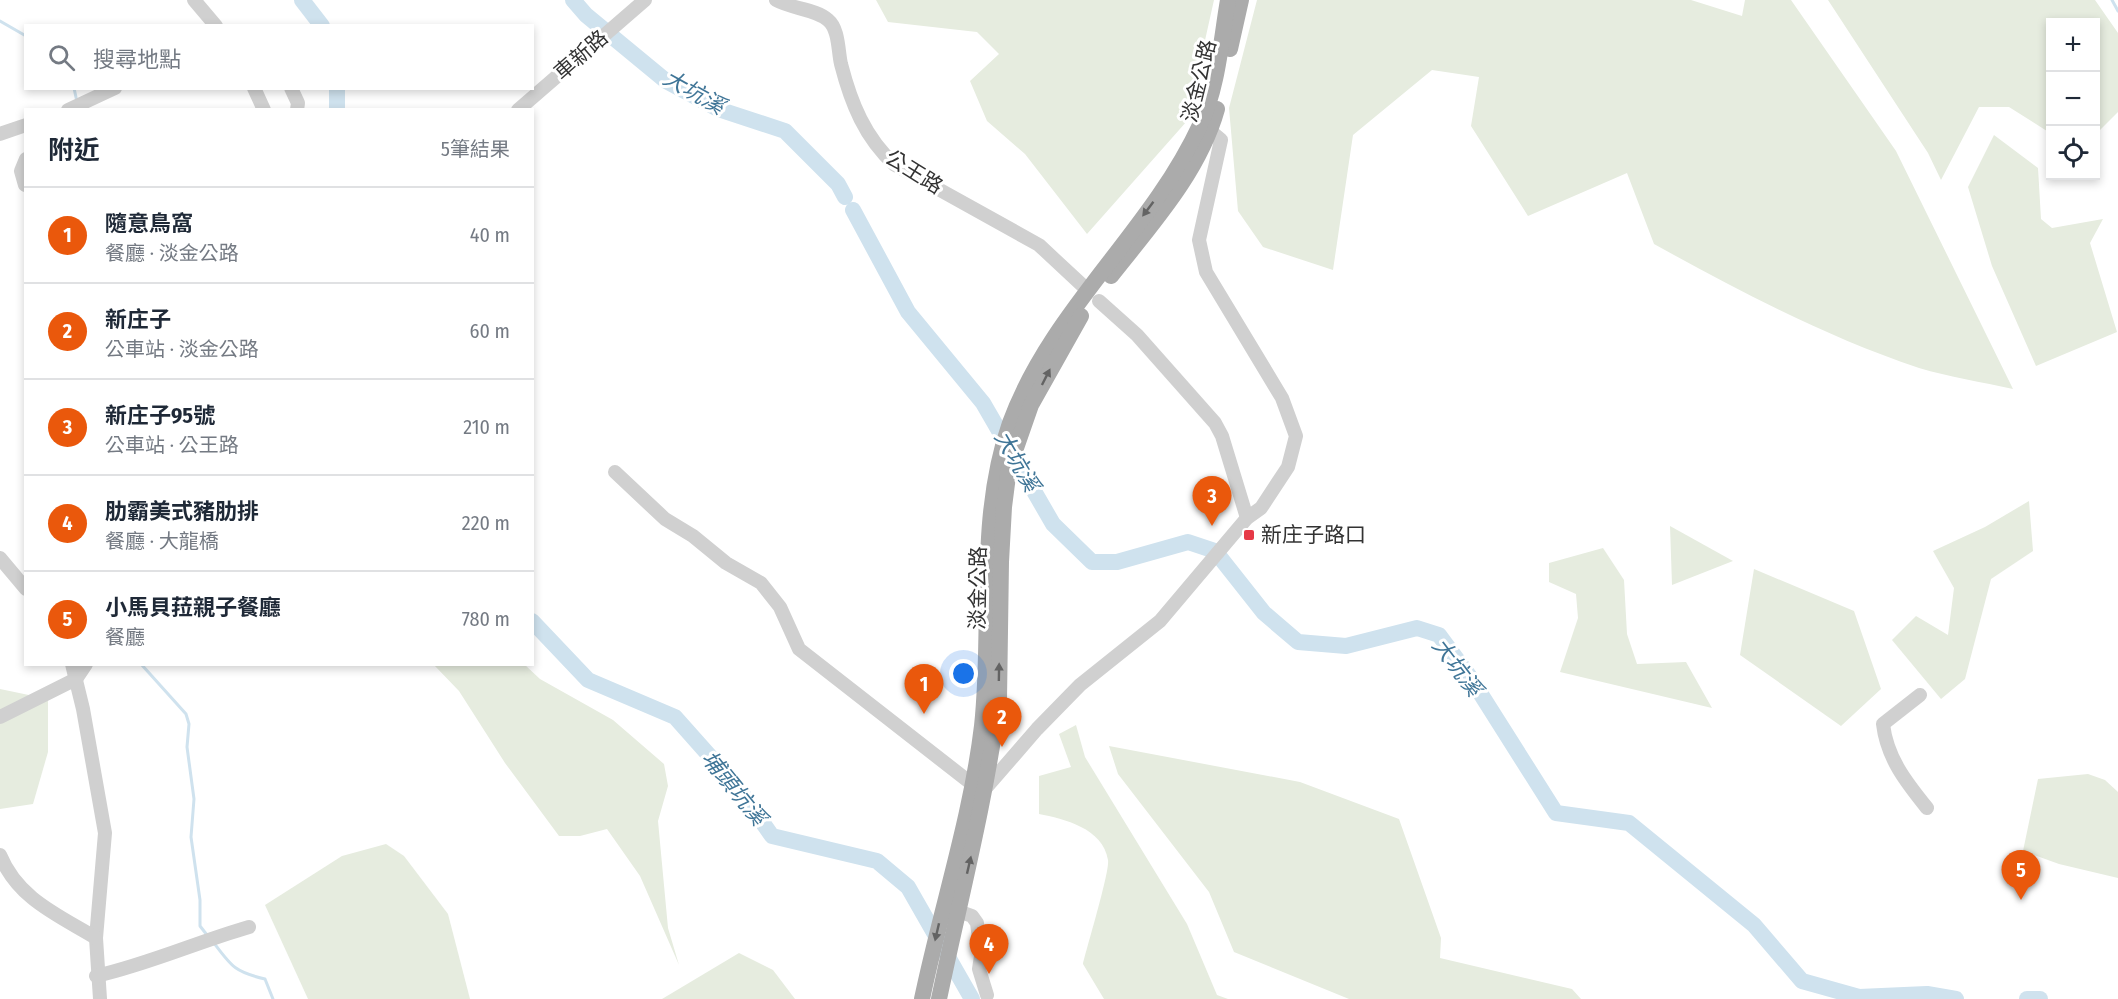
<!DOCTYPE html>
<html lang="zh-TW">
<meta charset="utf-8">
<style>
:root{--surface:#fff;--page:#f6f6f7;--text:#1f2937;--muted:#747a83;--line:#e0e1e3;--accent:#ea580c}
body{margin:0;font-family:"Fira Sans Condensed","Noto Sans TC",sans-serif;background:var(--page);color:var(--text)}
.controls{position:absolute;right:18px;top:18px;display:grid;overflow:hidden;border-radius:0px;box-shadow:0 3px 9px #0003}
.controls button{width:54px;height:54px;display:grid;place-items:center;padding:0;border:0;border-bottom:2px solid var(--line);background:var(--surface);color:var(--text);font:30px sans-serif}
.you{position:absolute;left:964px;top:674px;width:21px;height:21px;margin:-15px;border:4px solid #fff;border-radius:50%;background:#1a73e8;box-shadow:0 0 0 9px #1a73e833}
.badge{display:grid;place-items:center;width:39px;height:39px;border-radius:50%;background:var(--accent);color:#fff;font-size:20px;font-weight:700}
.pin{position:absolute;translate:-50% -50px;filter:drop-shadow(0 2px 3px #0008)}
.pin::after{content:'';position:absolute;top:32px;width:21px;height:18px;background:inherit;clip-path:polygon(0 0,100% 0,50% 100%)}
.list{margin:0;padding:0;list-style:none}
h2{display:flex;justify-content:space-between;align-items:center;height:78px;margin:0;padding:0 24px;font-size:26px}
h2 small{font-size:20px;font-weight:400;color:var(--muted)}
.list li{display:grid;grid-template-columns:39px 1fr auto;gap:18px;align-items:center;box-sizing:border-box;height:96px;padding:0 24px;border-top:2px solid var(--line)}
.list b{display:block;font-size:22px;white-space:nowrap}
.list p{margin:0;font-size:20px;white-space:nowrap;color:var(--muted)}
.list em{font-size:20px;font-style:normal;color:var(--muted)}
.icon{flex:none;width:33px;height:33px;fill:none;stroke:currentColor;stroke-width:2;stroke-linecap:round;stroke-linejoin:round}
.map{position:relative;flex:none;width:2118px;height:999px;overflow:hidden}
.search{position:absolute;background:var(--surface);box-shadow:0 3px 9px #0003;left:24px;top:24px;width:510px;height:66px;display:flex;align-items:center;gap:15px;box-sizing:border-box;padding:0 21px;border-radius:0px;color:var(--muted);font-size:22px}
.panel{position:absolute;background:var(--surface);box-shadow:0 3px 9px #0003;left:24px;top:108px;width:510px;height:558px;border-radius:0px}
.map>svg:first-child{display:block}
.green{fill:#e6ecdf}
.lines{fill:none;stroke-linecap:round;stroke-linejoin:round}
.stream{stroke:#cfe2ee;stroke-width:3}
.river{stroke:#cfe2ee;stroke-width:16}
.minor{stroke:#d0d0d0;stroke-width:14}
.major{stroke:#ababab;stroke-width:16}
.oneway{fill:#636363}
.poi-dot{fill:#e63946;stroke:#fff;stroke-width:2}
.labels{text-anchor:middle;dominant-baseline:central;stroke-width:6;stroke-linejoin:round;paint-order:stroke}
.street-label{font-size:21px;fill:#333;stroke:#fff}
.poi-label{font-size:21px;fill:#333;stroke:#fff;text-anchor:start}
.water-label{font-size:22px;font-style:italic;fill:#3f7597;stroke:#fff}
</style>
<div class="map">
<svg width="2118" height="999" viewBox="0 0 2118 999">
<rect width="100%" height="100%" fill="#fff"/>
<g class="green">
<polygon points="876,0 1214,0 1187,121 1087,234 1025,154 987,121 970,81 999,54 977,32 888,22"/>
<path d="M 1257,0 L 1691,0 L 1742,16 L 1745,0 L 1791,0 L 1896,151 L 2013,389 C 1982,382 1949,377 1919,368 C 1826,337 1739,291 1654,244 L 1627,173 L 1528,216 L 1471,126 L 1479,77 L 1432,70 L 1353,135 L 1333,270 L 1263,247 L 1238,211 L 1229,108 Z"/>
<polygon points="1828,0 2095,0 2118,33 2118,112 2096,134 2096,22 2050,22 2050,133 2009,107 1979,107 1941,180 1928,153"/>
<polygon points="1994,135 2038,168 2041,219 2052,228 2103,219 2090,243 2117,332 2036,366 1992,266 1968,187"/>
<polygon points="2029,501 2033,551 1991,579 1965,679 1941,699 1892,640 1916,616 1948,635 1954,588 1933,551 1985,527"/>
<polygon points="1670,526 1733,561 1672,585"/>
<polygon points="1603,548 1624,580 1627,634 1637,664 1686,662 1712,708 1560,672 1578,618 1576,594 1549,582 1549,563"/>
<polygon points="1754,569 1854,611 1881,689 1841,726 1740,655"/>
<polygon points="434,665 525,665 540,679 613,720 664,764 668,786 658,821 668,928 679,965 640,876 607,829 580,836 559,836 505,763 459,691"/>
<polygon points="0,689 48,699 48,752 33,804 0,809"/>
<path d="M 1076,725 L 1085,757 L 1187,924 L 1217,995 L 1228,999 L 1104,999 L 1083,964 C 1087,947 1110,871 1108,860 C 1103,828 1064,819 1039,814 L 1039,776 L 1071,767 L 1059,734 Z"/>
<polygon points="1109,746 1300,782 1399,819 1441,938 1440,958 1572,989 1581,999 1349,999 1234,952 1209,892 1118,774"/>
<polygon points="2088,774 2105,780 2118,792 2118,878 2059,864 2023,851 2038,779"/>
<polygon points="386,844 404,856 448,914 470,999 308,999 265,905 342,856"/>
<polygon points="739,953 773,970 795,999 662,999"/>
</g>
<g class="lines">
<g class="stream">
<polyline points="2112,0 2118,11"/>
<polyline points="0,21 26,36"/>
<polyline points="74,88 77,102"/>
<polyline points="141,664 186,714 189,724 187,747 194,799 191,837 200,900 200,926 207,935"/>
<path d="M 214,943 C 232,967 235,972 265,979 L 273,999"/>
</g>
<g class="river">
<polyline points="302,0 322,26"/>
<polyline points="573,0 586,15 666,81 718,109 785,131 838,184 845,197"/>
<polyline points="337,110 337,88"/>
<polyline points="853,210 908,312 983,403 1053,524 1092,562 1117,562 1188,542 1215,551 1264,613 1298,642 1346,646 1417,628 1439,635 1470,677 1556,813 1629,823 1754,925 1802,981 1859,997 1927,994 1956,999"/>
<polyline points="532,621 588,680 675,717 739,789 772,836 877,861 908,887 972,999"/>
<polyline points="2027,999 2040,999"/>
</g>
<g class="minor">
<polyline points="194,0 216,26"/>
<path d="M 776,0 C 792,9 816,9 828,20 C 839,29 838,51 841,64 C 851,103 865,138 895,165 L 1039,245 L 1082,285"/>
<polyline points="254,88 264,110"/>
<polyline points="291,88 298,103 297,110"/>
<polyline points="68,110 115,88"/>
<polyline points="518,110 645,0"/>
<polyline points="0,134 26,125"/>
<polyline points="25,185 21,171 26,159"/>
<polyline points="1099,301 1137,335 1215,423 1222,436 1247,518"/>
<polyline points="615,472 665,519 693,536 726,563 761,583 780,607 799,649 972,784 985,789 1037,729 1080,685 1160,621 1247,518 1261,508 1288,467 1296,436 1282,398 1206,272 1199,240 1221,140 1203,125"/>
<polyline points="0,558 26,589"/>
<polyline points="72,664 83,709 105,833 96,938 100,999"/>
<path d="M 1920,695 L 1883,724 C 1887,758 1906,782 1927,808"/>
<polyline points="0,717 76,679 86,664"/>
<path d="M 0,855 C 18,899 58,915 96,938"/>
<polyline points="958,911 972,916 977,923 981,956 979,969 987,995"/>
<path d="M 96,976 C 149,964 197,942 249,927"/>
</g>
<g class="major">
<polyline points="1230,49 1241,0"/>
<path d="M 1111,276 C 1151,225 1199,173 1217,109"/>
<path d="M 922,999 C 941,908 971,818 982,726 C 993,626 976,520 1010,423 C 1051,310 1150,233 1200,125 C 1218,88 1221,40 1228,0"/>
<path d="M 939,999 C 960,899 986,800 999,699 L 1001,562 L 1004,507 L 1009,468 L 1031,405 L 1081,316"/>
</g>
</g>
<defs><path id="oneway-solid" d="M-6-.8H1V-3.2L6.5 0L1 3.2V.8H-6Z" transform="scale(1.5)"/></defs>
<g class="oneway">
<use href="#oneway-solid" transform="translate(1148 209) rotate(127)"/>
<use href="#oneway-solid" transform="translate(1046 377) rotate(-63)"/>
<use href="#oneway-solid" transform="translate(999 672) rotate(-89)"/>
<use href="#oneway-solid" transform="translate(969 865) rotate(-77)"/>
<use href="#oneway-solid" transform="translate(937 932) rotate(103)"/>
</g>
<rect class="poi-dot" x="1243" y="529" width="12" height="12" rx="3"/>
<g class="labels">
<g class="street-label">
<text transform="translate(581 55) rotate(-41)">車新路</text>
<text transform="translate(1199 81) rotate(-76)">淡金公路</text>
<text transform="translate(914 172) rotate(32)">公王路</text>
<text transform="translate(978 588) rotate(-89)">淡金公路</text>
</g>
<g class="poi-label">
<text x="1261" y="535">新庄子路口</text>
</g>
<g class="water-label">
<text transform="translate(694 92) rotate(29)">大坑溪</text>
<text transform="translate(1017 461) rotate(60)">大坑溪</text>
<text transform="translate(1457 667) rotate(53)">大坑溪</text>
<text transform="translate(734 788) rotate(51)">埔頭坑溪</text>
</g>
</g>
</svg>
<div class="controls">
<button>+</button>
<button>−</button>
<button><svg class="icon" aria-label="locate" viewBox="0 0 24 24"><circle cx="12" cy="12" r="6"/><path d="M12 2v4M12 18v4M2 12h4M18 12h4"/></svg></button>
</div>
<div class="you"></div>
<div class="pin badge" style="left:924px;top:714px">1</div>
<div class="pin badge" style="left:1002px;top:747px">2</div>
<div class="pin badge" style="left:1212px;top:526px">3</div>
<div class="pin badge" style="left:989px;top:974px">4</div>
<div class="pin badge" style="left:2021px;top:900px">5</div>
<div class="search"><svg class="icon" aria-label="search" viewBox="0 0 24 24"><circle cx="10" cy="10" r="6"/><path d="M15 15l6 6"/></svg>搜尋地點</div>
<section class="panel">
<h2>附近<small>5筆結果</small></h2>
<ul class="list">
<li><span class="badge">1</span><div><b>隨意鳥窩</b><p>餐廳 · 淡金公路</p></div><em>40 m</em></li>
<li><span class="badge">2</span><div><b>新庄子</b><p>公車站 · 淡金公路</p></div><em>60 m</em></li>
<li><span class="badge">3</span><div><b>新庄子95號</b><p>公車站 · 公王路</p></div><em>210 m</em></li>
<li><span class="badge">4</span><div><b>肋霸美式豬肋排</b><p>餐廳 · 大龍橋</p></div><em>220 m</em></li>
<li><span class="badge">5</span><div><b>小馬貝菈親子餐廳</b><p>餐廳</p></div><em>780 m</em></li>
</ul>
</section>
</div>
